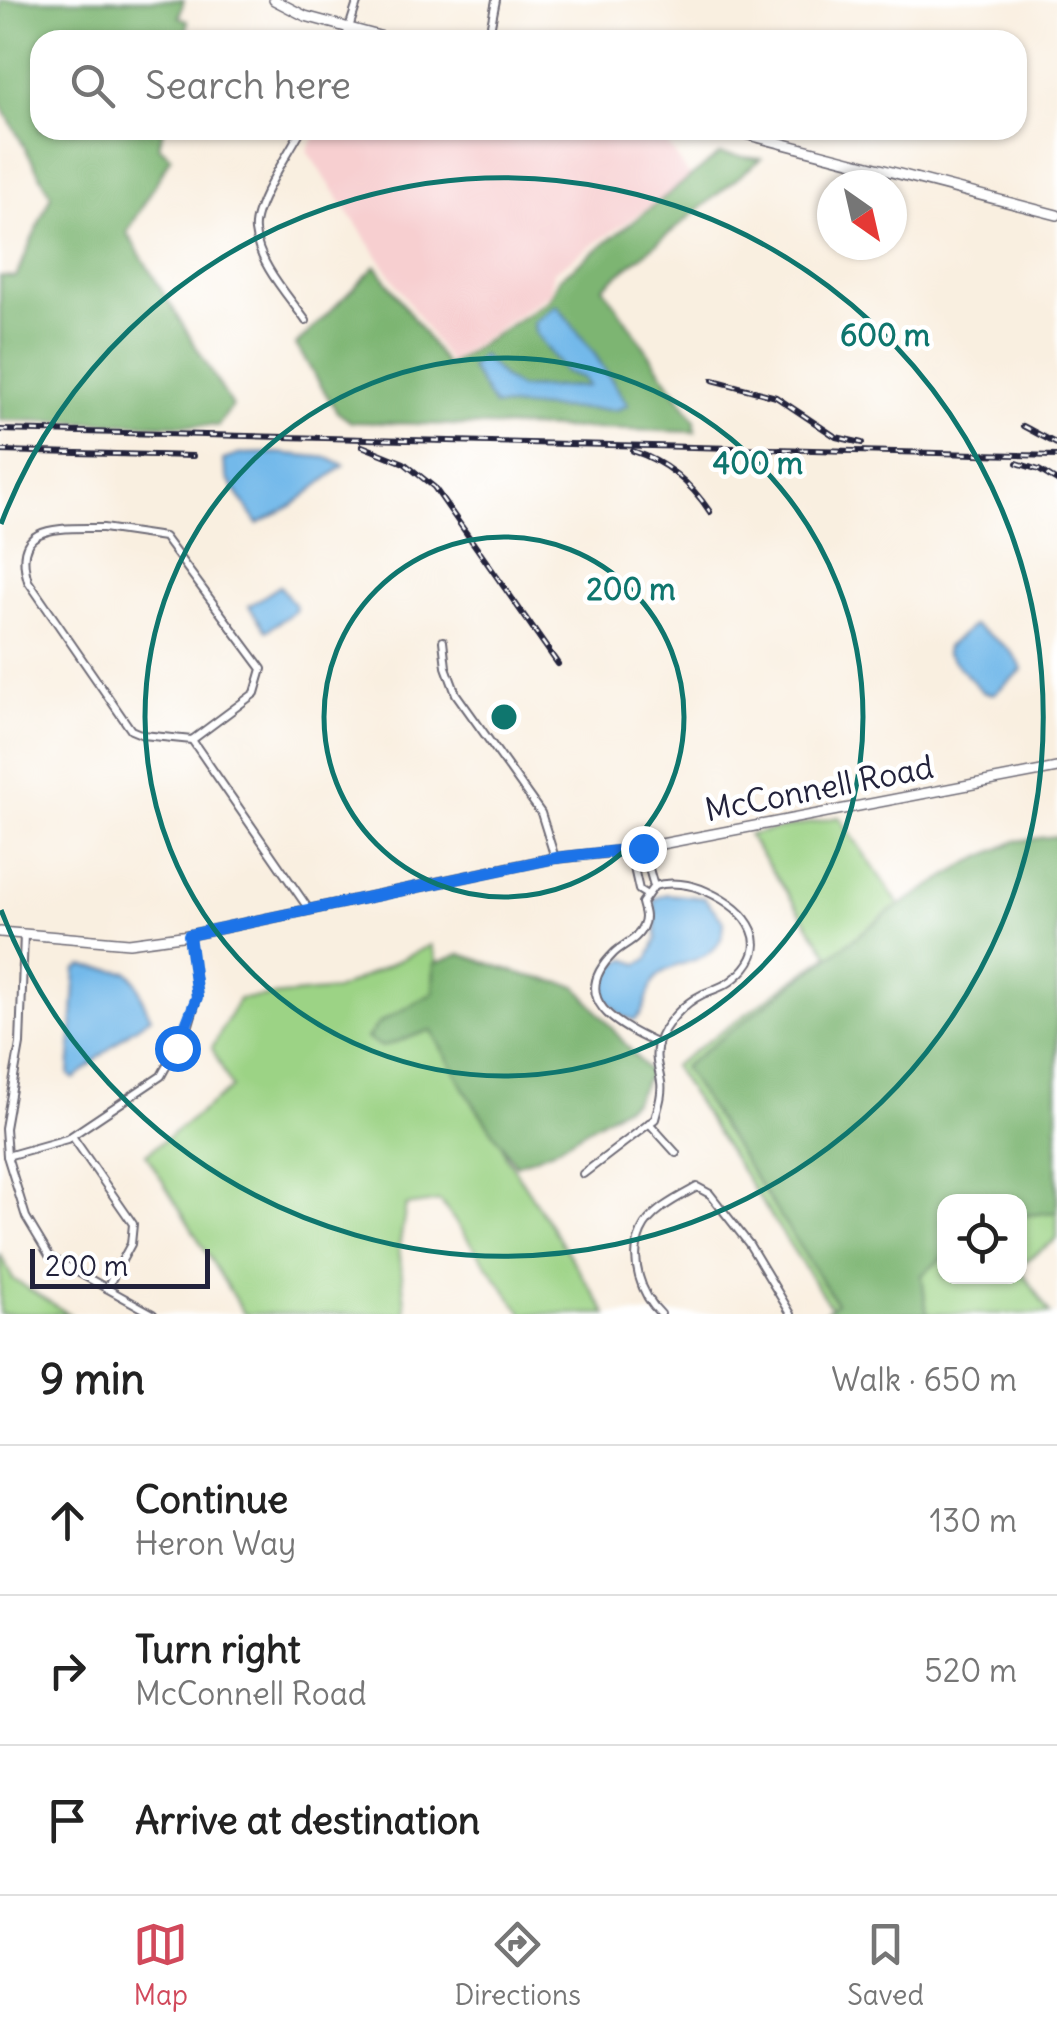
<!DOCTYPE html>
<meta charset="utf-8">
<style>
:root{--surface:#fff;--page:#f6f6f6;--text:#222;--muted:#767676;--line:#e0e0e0;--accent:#d1495b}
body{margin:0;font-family:Delius,sans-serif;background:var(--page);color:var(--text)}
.controls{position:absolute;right:30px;bottom:30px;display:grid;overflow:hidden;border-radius:20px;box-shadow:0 2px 8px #0004}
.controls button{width:90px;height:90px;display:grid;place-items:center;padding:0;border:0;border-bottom:2px solid var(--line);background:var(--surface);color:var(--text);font:50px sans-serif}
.compass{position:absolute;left:817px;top:170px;width:90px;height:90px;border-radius:50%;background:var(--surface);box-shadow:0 2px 8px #0004;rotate:146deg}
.scale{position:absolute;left:30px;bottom:25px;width:180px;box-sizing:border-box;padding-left:10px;border:5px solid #22223b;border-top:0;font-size:28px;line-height:35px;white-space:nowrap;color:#22223b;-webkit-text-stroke:8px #fff;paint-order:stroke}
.stop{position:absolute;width:30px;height:30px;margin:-22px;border:8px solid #1a73e8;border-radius:50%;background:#fff}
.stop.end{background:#1a73e8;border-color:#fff;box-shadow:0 2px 10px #0008}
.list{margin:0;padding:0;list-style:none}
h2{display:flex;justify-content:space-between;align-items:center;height:130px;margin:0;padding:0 40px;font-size:42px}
h2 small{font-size:32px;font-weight:400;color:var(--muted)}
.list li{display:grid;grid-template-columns:65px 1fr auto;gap:30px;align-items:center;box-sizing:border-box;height:150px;padding:0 40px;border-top:2px solid var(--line)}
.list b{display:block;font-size:38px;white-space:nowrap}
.list p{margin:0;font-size:32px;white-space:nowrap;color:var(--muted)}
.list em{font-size:32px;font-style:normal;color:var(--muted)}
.icon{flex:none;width:55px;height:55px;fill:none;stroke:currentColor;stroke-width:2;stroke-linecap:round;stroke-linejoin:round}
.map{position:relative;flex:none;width:1057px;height:1314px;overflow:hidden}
.search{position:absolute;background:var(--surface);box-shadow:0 2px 8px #0004;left:30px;right:30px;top:30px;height:110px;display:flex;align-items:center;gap:25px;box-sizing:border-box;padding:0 35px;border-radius:30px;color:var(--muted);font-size:38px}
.sheet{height:580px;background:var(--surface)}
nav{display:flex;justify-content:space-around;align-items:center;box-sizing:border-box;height:140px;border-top:2px solid var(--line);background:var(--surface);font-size:28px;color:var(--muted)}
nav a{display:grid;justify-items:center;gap:5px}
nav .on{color:var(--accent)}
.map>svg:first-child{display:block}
.built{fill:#f7cfd0}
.green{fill:#9cd385;stroke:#5f7a60;stroke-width:2.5}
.forest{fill:#7db572;stroke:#506c56;stroke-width:2.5}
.water{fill:#73b9ea;stroke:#4a6e92;stroke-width:2.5}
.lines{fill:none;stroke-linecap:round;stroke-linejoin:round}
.street-casing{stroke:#6d6a75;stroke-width:10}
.secondary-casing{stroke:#6d6a75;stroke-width:12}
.street{stroke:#fff;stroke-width:6}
.secondary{stroke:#fff;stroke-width:9}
.rail-casing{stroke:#22223b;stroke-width:6}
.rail{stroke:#fff;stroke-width:2.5;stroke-dasharray:8;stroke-linecap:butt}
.route{stroke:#1a73e8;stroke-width:12}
.ring{fill:none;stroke:#0f766e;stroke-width:5}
.labels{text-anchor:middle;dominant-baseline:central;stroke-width:9;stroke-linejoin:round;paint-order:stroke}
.street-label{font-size:32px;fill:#22223b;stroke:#fff}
.centre{fill:#0f766e;stroke:#fff;stroke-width:5}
.ring-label{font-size:30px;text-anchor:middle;font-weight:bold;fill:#0f766e;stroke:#fff;stroke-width:9;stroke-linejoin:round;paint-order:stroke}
</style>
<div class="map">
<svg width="1057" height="1314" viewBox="0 0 1057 1314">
<rect width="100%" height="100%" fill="#fff"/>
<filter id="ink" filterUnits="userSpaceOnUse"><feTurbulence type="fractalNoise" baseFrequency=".01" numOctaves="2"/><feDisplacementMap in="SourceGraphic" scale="20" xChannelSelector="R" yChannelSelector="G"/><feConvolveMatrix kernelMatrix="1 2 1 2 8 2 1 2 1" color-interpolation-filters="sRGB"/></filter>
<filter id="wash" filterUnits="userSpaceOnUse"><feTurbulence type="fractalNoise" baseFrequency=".0048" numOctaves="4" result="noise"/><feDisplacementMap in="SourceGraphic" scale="40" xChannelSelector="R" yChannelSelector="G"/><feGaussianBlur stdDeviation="2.25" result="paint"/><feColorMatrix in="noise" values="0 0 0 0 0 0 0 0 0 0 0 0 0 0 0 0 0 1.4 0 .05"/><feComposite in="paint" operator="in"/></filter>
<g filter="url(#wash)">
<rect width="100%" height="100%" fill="#f9efe0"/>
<polygon class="built" points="319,130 652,130 659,132 691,178 554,271 550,293 449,362 307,151"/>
<g class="green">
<polygon points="839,817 902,909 1057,1002 1057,1239 1020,1265 1020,1202 944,1202 944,1276 1020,1276 1020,1268 1050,1314 835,1314 673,1066 829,955 748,835"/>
<polygon points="431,945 506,1156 607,1314 523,1314 440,1201 406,1206 399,1247 406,1314 244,1314 146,1154 232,1088 212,1048 239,999 336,990"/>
<polygon points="0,1254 13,1279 69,1314 0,1314"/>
</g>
<g class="forest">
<polygon points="0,0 184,0 179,17 188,20 186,40 40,40 40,130 163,130 159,146 171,157 127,233 232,406 218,426 0,420 0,276 16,277 51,195 0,103"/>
<polygon points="720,154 761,159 603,287 695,420 695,432 351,422 337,412 296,345 376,266 447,366 549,300 560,278"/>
<polygon points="1057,836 1057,1212 1020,1216 1020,1202 944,1202 944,1257 922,1275 927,1314 823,1314 836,1303 683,1067 889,912 968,863 1016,841"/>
<polygon points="460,954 525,975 576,986 650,1073 634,1101 553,1150 516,1165 471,1100 431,1030 382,1047 367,1038 379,1023 433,993 434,964"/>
</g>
<g class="water">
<polygon points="557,305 596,356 628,405 617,410 494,406 470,367 482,355 504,378 520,388 588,386 583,378 565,372 535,332 534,322"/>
<polygon points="277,453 329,458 344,465 293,505 258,524 228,480 223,460 241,454"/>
<polygon points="280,586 296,607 295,611 266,631 249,606"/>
<path d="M 973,625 C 990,636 1016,649 1022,670 L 994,694 L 983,692 L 946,653 L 947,647 Z"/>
<path d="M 667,894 L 704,898 L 724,921 C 724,964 683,958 662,973 C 645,985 650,1008 635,1020 L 621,1016 L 603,996 L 609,968 L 625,959 L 638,964 L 648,959 L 657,938 L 654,899 Z"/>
<path d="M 82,966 L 128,972 C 142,983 140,1002 151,1017 L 130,1031 L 74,1079 L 69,1075 L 76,970 Z"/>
</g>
</g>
<g filter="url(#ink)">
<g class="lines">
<defs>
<g id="street">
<polyline points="345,40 358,0"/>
<polyline points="488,40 496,0"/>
<path d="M 301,130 C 289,153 252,207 255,231 C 259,265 287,294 306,321"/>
<path d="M 103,528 L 164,537 L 262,669 L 255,693 L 192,740 L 143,735 L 131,730 L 28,581 C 10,521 62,529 103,528 Z"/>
<polyline points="443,641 446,667 456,694 541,813 555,858"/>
<polyline points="192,740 308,908"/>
<polyline points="643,848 654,886"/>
<polyline points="630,850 639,890 647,895"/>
<path d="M 654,886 L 642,903 C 644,911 647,918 643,926 C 638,940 623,944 614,953 C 567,999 618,1026 658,1044"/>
<polyline points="24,934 20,1044 5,1128 7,1156 26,1217 50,1257 153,1314"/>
<polyline points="649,1123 676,1153"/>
<polyline points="72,1136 133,1224 131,1244 107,1288"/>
<polyline points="7,1156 67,1139 161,1076 189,1025 197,997 189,935"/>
<path d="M 583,1174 L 655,1119 C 658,1107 663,1094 661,1082 C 659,1069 654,1058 658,1044 C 664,1024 684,1003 703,994 C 712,990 723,987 731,981 C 778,946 748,910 706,891 C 691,884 670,881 654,886"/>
<path d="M 661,1314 C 641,1295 629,1260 641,1232 C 650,1211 677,1198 697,1187 L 710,1194 L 749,1244 L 791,1314"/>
</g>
<g id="secondary">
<polyline points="274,0 305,16 394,40"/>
<polyline points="730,130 1057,215"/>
<polyline points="0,932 129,943 189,935 555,858 630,850 1057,768"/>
</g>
</defs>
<use href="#street" class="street-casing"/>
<use href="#secondary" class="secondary-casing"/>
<use href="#street" class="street"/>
<use href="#secondary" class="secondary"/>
<defs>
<g id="rail">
<polyline points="713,380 776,397 836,437 862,443"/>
<polyline points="1023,426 1057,444"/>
<polyline points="0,430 1057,456"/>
<polyline points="362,446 404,463 434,487 558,664"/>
<polyline points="0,451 193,456"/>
<path d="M 633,451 C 667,462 691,483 710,512"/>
<polyline points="1017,463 1039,470 1057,481"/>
</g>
</defs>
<use href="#rail" class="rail-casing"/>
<use href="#rail" class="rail"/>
</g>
</g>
<g class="lines" filter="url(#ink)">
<polyline class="route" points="177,1048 197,997 189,935 556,858 643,848"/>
</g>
<g class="ring">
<circle cx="504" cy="717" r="180"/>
<circle cx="504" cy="717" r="359"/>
<path d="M1 524A539 539 0 1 1 1 910"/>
</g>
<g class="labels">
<g class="street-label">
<text transform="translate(819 788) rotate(-11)">McConnell Road</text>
</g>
</g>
<circle cx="504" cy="717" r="15" class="centre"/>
<g class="ring-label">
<text x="885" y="346">600 m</text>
<text x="758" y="474">400 m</text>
<text x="631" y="600">200 m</text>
</g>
</svg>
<div class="controls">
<button><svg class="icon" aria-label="locate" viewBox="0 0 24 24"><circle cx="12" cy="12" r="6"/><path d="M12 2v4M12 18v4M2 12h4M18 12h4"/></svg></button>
</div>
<svg class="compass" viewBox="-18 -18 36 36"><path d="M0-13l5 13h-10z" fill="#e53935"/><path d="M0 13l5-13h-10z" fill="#767676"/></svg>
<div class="scale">200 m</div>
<div class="stop" style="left:177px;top:1048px"></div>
<div class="stop end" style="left:643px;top:848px"></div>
<div class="search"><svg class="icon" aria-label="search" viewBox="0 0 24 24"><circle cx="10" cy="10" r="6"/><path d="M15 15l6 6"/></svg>Search here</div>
</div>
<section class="sheet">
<h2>9 min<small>Walk · 650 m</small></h2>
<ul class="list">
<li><svg class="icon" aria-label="ahead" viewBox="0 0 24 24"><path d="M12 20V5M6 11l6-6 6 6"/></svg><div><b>Continue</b><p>Heron Way</p></div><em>130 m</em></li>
<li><svg class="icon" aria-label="right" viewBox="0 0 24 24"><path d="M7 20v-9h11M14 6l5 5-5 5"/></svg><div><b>Turn right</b><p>McConnell Road</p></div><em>520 m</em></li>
<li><svg class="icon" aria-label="arrive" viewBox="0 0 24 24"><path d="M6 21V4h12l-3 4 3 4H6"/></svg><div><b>Arrive at destination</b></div></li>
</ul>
</section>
<nav>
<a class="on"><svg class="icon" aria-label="map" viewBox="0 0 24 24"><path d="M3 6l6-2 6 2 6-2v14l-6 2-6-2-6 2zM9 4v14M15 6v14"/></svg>Map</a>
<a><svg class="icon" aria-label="directions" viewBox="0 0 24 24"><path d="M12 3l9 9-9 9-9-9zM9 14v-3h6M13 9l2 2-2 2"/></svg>Directions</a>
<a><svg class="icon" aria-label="saved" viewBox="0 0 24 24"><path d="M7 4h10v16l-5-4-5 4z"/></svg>Saved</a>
</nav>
